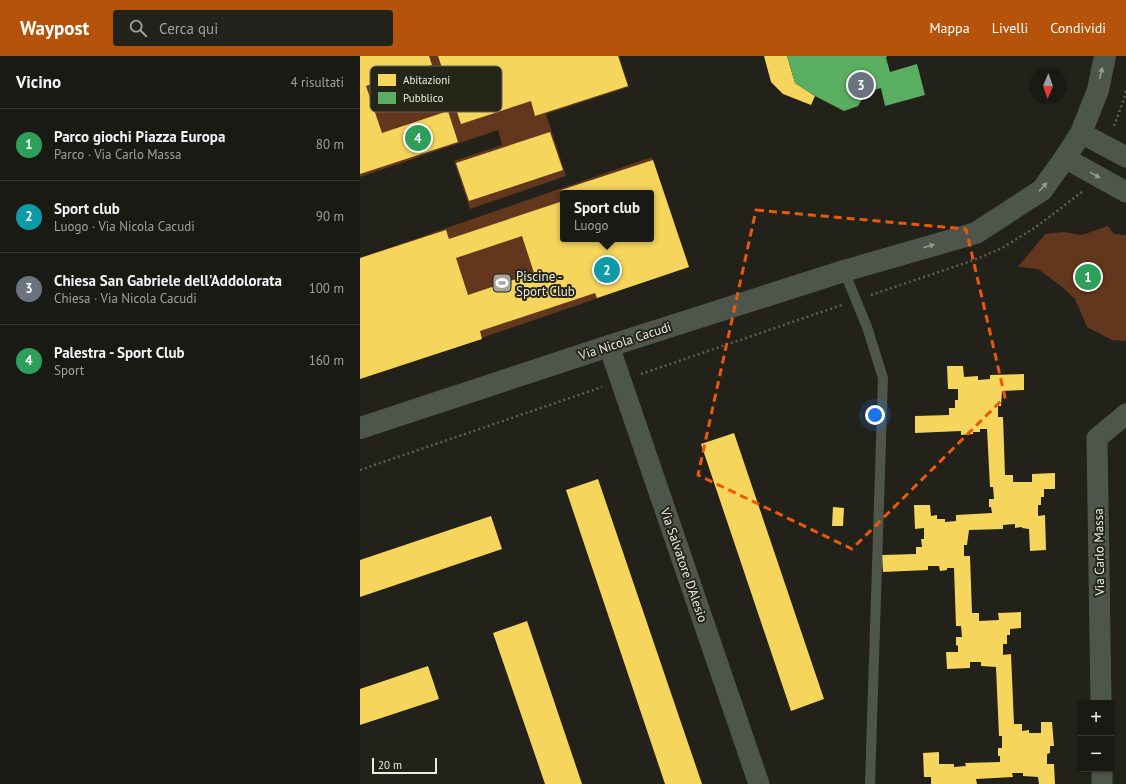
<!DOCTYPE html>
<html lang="it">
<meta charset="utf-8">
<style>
:root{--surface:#1a1a14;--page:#23231d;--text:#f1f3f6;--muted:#9fa1a0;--line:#383834;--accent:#b45309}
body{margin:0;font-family:"PT Sans",sans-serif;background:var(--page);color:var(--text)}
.controls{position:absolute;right:12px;bottom:12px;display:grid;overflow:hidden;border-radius:4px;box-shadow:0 1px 3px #0004}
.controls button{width:36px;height:36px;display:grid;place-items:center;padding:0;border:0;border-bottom:1px solid var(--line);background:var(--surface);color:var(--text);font:20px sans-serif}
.compass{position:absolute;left:670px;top:12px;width:36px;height:36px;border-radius:50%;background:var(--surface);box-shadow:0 1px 3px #0004;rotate:182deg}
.scale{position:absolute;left:12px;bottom:10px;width:65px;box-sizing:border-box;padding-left:4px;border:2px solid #ecece4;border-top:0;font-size:11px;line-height:14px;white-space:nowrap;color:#ecece4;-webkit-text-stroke:3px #252518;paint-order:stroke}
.you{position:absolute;left:515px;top:359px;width:14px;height:14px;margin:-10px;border:3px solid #fff;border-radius:50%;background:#1a73e8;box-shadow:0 0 0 6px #1a73e833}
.badge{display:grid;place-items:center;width:26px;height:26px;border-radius:50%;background:var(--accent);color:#fff;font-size:13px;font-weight:700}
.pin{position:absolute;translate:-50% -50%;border:2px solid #fff;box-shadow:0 1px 4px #0006}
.popup{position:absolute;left:200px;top:134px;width:94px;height:52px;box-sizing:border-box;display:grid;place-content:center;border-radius:4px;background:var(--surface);filter:drop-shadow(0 1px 3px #0005);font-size:13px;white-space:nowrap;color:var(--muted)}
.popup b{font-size:15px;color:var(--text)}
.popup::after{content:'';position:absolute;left:50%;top:100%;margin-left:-8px;border:8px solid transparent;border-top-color:var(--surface)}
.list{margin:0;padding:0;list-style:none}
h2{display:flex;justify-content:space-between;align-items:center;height:52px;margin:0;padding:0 16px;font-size:17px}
h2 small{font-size:13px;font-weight:400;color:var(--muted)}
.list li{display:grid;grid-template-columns:26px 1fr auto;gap:12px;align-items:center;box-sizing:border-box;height:72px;padding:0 16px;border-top:1px solid var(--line)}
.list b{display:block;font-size:15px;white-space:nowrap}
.list p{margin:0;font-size:13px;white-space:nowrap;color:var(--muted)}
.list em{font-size:13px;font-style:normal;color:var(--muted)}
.icon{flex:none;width:22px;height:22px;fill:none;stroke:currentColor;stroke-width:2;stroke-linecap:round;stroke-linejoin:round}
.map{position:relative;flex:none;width:766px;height:728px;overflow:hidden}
header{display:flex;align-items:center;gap:24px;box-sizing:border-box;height:56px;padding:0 20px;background:var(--accent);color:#fff}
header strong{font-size:19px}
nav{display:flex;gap:22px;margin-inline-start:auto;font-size:14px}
.search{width:280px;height:36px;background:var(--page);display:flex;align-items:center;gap:10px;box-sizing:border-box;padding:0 14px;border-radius:4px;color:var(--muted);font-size:15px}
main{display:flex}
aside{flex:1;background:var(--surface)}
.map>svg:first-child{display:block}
.green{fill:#62371d;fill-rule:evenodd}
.homes{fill:#f6d55c;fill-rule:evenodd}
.public{fill:#5aae61}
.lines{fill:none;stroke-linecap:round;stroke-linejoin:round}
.path{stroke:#5b5f57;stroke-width:2.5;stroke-dasharray:2 3;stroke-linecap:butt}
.service{stroke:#4e564c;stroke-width:10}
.minor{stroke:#4e564c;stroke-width:21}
.tertiary{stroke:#4e564c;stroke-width:22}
.oneway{fill:#959a90}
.marked{fill:none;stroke:#e8590c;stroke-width:3;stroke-dasharray:8 5;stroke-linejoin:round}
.labels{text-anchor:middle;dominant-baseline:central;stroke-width:4;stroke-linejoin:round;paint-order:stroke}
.poi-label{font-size:13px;fill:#ecece4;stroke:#252518;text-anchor:start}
.street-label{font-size:13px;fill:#ecece4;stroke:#252518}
.key{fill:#252518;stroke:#616155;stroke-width:1}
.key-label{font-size:11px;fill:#ecece4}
</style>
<header>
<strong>Waypost</strong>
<div class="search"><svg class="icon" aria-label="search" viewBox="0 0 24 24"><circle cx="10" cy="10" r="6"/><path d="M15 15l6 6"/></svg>Cerca qui</div>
<nav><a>Mappa</a><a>Livelli</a><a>Condividi</a></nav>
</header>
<main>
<aside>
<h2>Vicino<small>4 risultati</small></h2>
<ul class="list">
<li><span class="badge" style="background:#2e9e5b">1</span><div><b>Parco giochi Piazza Europa</b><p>Parco · Via Carlo Massa</p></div><em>80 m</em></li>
<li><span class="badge" style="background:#0f9aa8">2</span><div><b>Sport club</b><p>Luogo · Via Nicola Cacudi</p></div><em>90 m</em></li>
<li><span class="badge" style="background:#6b7280">3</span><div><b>Chiesa San Gabriele dell'Addolorata</b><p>Chiesa · Via Nicola Cacudi</p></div><em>100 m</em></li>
<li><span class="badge" style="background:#2e9e5b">4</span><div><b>Palestra - Sport Club</b><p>Sport</p></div><em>160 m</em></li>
</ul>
</aside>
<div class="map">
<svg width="766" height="728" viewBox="0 0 766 728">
<rect width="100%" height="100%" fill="#22221b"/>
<g class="green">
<polygon points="0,0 259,0 269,31 186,58 206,120 110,153 94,105 142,89 138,74 0,121"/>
<path d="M 292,101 L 329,211 C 219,248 110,287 0,323 L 0,202 ZM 203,137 L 291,137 L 291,183 L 203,183 Z"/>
<polygon points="748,170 754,178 766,179 766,285 752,284 727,271 715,243 701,230 678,213 658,211 685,178 703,176 722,179"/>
</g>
<g class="homes">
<polygon points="0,0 69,0 72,9 6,30 22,77 88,55 98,86 0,118"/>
<polygon points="78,0 258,0 268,30 175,60 171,45 101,68"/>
<polygon points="404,0 427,0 435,27 455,40 451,49 423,38 411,26"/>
<polygon points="190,76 203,114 109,145 96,107"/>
<path d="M 293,104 L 329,211 L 237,242 L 235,237 L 120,275 L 122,283 L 0,323 L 0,202 L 86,174 L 89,183 L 203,145 L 203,183 L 291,183 L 291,137 L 202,137 L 201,134 ZM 162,180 L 174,217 L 108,239 L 96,202 Z"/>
<polygon points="587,310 603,310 604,321 618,320 618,324 630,323 630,319 664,318 664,334 642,335 641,350 638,350 638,361 643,361 645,419 653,419 653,426 672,426 672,418 695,417 695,433 684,433 684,441 681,441 681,449 678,449 678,460 685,459 686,494 670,495 669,473 662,472 662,471 655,472 655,468 643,469 643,473 609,474 607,489 604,489 604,500 610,500 612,557 619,557 619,565 639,564 638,557 661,556 661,572 650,573 650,579 647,579 647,588 643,588 643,599 651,598 654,668 662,668 662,675 669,674 669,677 681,677 681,666 692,666 694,690 690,690 690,697 687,698 687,708 694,708 695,728 679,728 678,721 663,720 663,717 652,717 653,721 616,723 617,728 571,728 571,721 564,721 563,697 579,696 579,708 594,708 594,711 606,710 605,707 640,706 640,700 638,700 638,692 642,692 642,680 639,680 636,611 621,610 621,606 610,606 610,612 587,613 586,596 598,596 598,590 596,589 596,581 602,581 601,570 596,570 594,512 587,512 587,514 580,515 579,510 568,510 568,514 523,516 522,499 556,498 556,491 562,491 561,483 564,483 564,472 555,473 554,449 570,449 571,460 577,459 577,463 585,463 585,466 596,465 596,459 632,457 631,451 629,451 629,443 634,443 633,431 630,431 627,373 620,373 620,376 613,376 613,378 601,379 601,375 555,377 555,360 589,359 589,352 595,352 595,344 598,344 598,333 588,333"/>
<polygon points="374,377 464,643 431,655 341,388"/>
<polygon points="238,423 342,728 305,728 206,434"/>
<polygon points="473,451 484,452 483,470 472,470"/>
<polygon points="131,460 142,493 0,541 0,504"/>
<polygon points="167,565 222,728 185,728 133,577"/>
<polygon points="68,610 79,643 0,669 0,633"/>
</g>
<polygon class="public" points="427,0 527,0 526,2 530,16 557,8 565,39 525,50 521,32 506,36 498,50 484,55 455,40 435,27"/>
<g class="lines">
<g class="path">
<polyline points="754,70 764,43 766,34"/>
<polyline points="511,239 614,204 642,192 676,171 722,136"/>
<polyline points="281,318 482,249"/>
<polyline points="0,414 242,331"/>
</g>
<polyline class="service" points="484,215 507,271 523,322 510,728"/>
<g class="minor">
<polyline points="721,77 766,101"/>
<polyline points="705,102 766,136"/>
<polyline points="249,290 399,728"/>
<polyline points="741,647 737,382 766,358"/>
<polyline points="742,713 742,728"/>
</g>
<polyline class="tertiary" points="0,372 249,290 484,215 616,177 682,134 705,102 721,77 738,34 745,0"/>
</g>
<defs><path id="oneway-solid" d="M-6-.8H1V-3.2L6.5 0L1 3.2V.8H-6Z"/></defs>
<g class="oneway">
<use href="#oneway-solid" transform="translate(741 17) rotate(-77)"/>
<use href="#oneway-solid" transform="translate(735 119) rotate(29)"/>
<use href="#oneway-solid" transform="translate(683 131) rotate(-47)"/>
<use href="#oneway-solid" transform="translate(569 190) rotate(-16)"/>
</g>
<path class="marked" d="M 396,154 L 606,173 L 645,341 L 492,493 L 338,419 Z"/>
<defs>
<symbol id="stadium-square" viewBox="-11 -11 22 22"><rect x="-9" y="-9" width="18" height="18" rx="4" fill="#a5a59e" stroke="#252518"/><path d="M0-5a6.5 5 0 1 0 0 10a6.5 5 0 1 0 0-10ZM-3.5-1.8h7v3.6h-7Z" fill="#fff"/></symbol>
</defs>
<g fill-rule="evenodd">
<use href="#stadium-square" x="131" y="216" width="22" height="22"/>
</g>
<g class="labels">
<g class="poi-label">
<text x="156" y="220">Piscine -<tspan x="156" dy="15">Sport Club</tspan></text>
</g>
<g class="street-label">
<text transform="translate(265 285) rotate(-18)">Via Nicola Cacudi</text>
<text transform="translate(739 496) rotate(-91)">Via Carlo Massa</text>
<text transform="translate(324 509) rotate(71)">Via Salvatore D'Alesio</text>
</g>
</g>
<rect x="10" y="10" width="132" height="46" rx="6" class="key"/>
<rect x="18" y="18" width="18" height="12" fill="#f6d55c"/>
<rect x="18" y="36" width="18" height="12" fill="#5aae61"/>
<g class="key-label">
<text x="43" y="28">Abitazioni</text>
<text x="43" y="46">Pubblico</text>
</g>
</svg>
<div class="controls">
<button>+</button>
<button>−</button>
</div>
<svg class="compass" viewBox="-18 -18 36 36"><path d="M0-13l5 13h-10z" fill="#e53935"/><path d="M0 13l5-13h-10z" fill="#9fa1a0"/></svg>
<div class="scale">20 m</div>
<div class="you"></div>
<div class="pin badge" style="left:728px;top:221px;background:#2e9e5b">1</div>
<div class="pin badge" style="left:247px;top:214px;background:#0f9aa8">2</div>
<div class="popup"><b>Sport club</b>Luogo</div>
<div class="pin badge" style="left:501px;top:29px;background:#6b7280">3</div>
<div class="pin badge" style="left:58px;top:82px;background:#2e9e5b">4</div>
</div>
</main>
